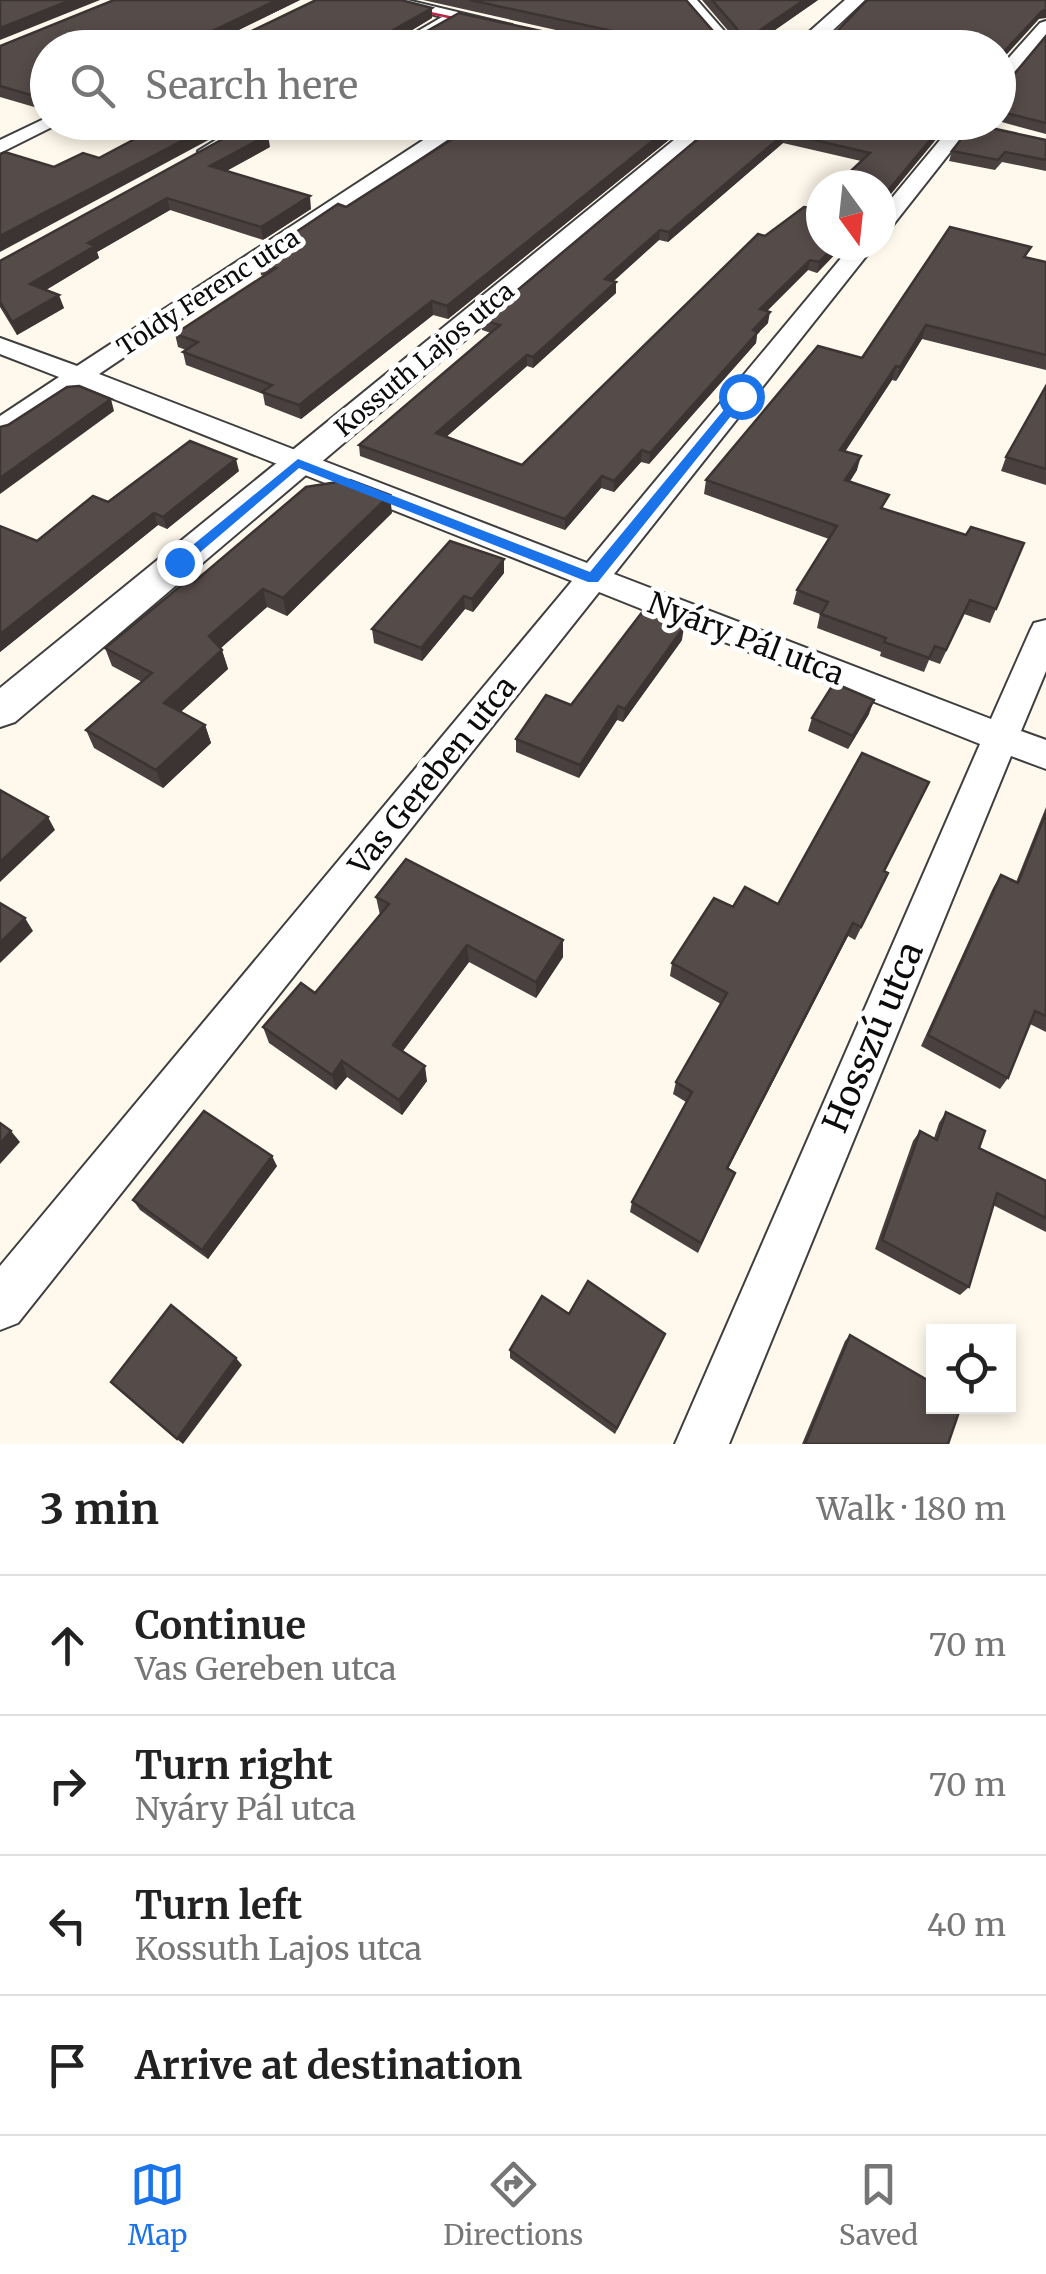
<!DOCTYPE html>
<meta charset="utf-8">
<style>
:root{--surface:#fff;--page:#f6f6f6;--text:#222;--muted:#767676;--line:#e0e0e0;--accent:#1a73e8}
body{margin:0;font-family:Merriweather,serif;background:var(--page);color:var(--text)}
.controls{position:absolute;right:30px;bottom:30px;display:grid;overflow:hidden;border-radius:0px;box-shadow:0 5px 15px #0003}
.controls button{width:90px;height:90px;display:grid;place-items:center;padding:0;border:0;border-bottom:2px solid var(--line);background:var(--surface);color:var(--text);font:50px sans-serif}
.compass{position:absolute;left:806px;top:170px;width:90px;height:90px;border-radius:50%;background:var(--surface);box-shadow:0 5px 15px #0003;rotate:165deg}
.stop{position:absolute;width:30px;height:30px;margin:-22px;border:8px solid #1a73e8;border-radius:50%;background:#fff}
.stop.end{background:#1a73e8;border-color:#fff;box-shadow:0 2px 10px #0008}
.list{margin:0;padding:0;list-style:none}
h2{display:flex;justify-content:space-between;align-items:center;height:130px;margin:0;padding:0 40px;font-size:42px}
h2 small{font-size:32px;font-weight:400;color:var(--muted)}
.list li{display:grid;grid-template-columns:65px 1fr auto;gap:30px;align-items:center;box-sizing:border-box;height:140px;padding:0 40px;border-top:2px solid var(--line)}
.list b{display:block;font-size:38px;white-space:nowrap}
.list p{margin:0;font-size:32px;white-space:nowrap;color:var(--muted)}
.list em{font-size:32px;font-style:normal;color:var(--muted)}
.icon{flex:none;width:55px;height:55px;fill:none;stroke:currentColor;stroke-width:2;stroke-linecap:round;stroke-linejoin:round}
.map{position:relative;flex:none;width:1046px;height:1444px;overflow:hidden}
.search{position:absolute;background:var(--surface);box-shadow:0 5px 15px #0003;left:30px;right:30px;top:30px;height:110px;display:flex;align-items:center;gap:25px;box-sizing:border-box;padding:0 35px;border-radius:55px;color:var(--muted);font-size:38px}
.sheet{height:690px;background:var(--surface)}
nav{display:flex;justify-content:space-around;align-items:center;box-sizing:border-box;height:140px;border-top:2px solid var(--line);background:var(--surface);font-size:28px;color:var(--muted)}
nav a{display:grid;justify-items:center;gap:5px}
nav .on{color:var(--accent)}
.map>svg:first-child{display:block}
.lines{fill:none;stroke-linecap:round;stroke-linejoin:round}
.minor-casing{stroke:#3f3f3f;stroke-width:4}
.tertiary-casing{stroke:#3f3f3f;stroke-width:4}
.minor{fill:#fff;fill-rule:evenodd}
.tertiary{fill:#fff;fill-rule:evenodd}
.tram{stroke:#bc2445;stroke-width:2.5}
.wall{fill:#49403f}
.shaded-wall{fill:#3c3433}
.building{fill:#554b49;stroke:#3c3433;stroke-width:2.5}
.route{fill:#1a73e8}
.labels{text-anchor:middle;dominant-baseline:central;stroke-width:10;stroke-linejoin:round;paint-order:stroke}
.far-street-label{font-size:25px;fill:#0c0c0c;stroke:#fff}
.street-label{font-size:30px;fill:#0c0c0c;stroke:#fff}
.near-street-label{font-size:35px;fill:#0c0c0c;stroke:#fff}
</style>
<div class="map">
<svg width="1046" height="1444" viewBox="0 0 1046 1444">
<rect width="100%" height="100%" fill="#fff8ec"/>
<g class="lines">
<defs>
<g id="minor">
<polygon points="376,0 407,0 512,25 504,30 459,20 410,48 389,48 442,17"/>
<polygon points="681,0 697,0 739,48 722,48"/>
<polygon points="1046,21 1046,36 1004,86 998,87 998,70 1040,23"/>
<polygon points="46,118 48,122 62,122 0,153 0,140"/>
<polygon points="245,122 269,122 215,155 208,157 198,151"/>
<polygon points="451,122 474,122 99,374 587,563 852,245 875,245 614,574 991,719 1030,631 1034,623 1046,620 1046,671 1021,731 1046,740 1046,769 1011,756 729,1444 675,1444 980,744 599,592 18,1323 0,1330 0,1266 572,581 81,386 10,434 0,436 0,416 59,377 0,354 0,338 77,366"/>
<polygon points="955,122 974,122 889,230 881,231 881,211"/>
</g>
<g id="tertiary">
<polygon points="845,0 865,0 814,48 791,48"/>
<polygon points="696,122 722,122 15,722 0,727 0,688"/>
</g>
</defs>
<use href="#minor" class="minor-casing"/>
<use href="#tertiary" class="tertiary-casing"/>
<use href="#minor" class="minor"/>
<use href="#tertiary" class="tertiary"/>
<g class="tram">
<polyline points="369,0 477,23"/>
<polyline points="941,122 1046,145"/>
</g>
</g>
<g class="wall">
<polygon points="113,0 300,0 218,40 233,40 432,18 394,41 411,40 459,13 587,41 605,41 423,0 686,0 720,39 736,40 702,0 818,0 749,48 503,48 474,43 465,48 48,48 48,111 0,97 0,46"/>
<polygon points="1046,36 1046,134 998,121 998,80 1010,79"/>
<polygon points="748,122 948,122 881,206 881,185 861,161 783,143 668,242 659,240 613,281 616,293 533,368 527,366 446,437 522,465 765,236 844,245 817,273 808,270 767,311 768,323 757,334 756,343 649,464 641,462 614,492 601,488 565,530 360,456 359,445 491,333 482,330 482,320 739,132"/>
<polygon points="681,130 448,319 433,315 301,419 265,405 263,394 186,365 183,352 186,350 178,347 175,334 263,276 261,275 259,262 290,242 290,236 346,207"/>
<polygon points="1046,140 1046,171 1002,162 995,170 949,161 952,151"/>
<polygon points="270,147 226,171 311,209 263,240 170,210 97,252 99,258 46,290 64,308 17,335 0,307 0,261"/>
<polygon points="1028,258 1046,262 1046,370 922,339 896,381 892,380 845,451 857,470 850,481 885,509 966,535 1024,543 990,623 964,614 940,664 929,660 924,672 880,656 881,652 817,628 820,614 793,604 797,590 829,539 704,494 706,480 862,358"/>
<polygon points="1046,386 1046,485 1001,471 1006,457"/>
<polygon points="239,471 167,529 158,525 0,652 0,526 37,541 108,502"/>
<polygon points="392,513 287,616 267,607 221,648 228,669 181,711 205,725 211,743 163,788 94,748 86,730 142,682 112,666 105,648 194,582"/>
<polygon points="504,573 473,612 465,609 422,661 374,643 372,629"/>
<polygon points="682,640 623,722 617,720 579,778 516,752 516,739"/>
<polygon points="869,714 848,749 808,731 812,718"/>
<polygon points="929,782 884,872 888,873 855,940 848,936 728,1169 735,1173 698,1253 630,1212 632,1202 686,1102 673,1094 676,1082 721,1004 670,976 672,963 733,907 778,904"/>
<polygon points="1046,807 1046,1032 1030,1024 1008,1078 1000,1089 921,1046 993,888 1001,875 1016,882"/>
<polygon points="376,897 563,940 563,957 536,998 469,962 403,1051 427,1081 402,1115 347,1077 336,1090 269,1043 263,1027 315,993 380,915"/>
<polygon points="946,1112 979,1148 1046,1181 1046,1232 993,1205 969,1287 960,1295 875,1249 913,1141 920,1131 934,1138 939,1123"/>
<polygon points="277,1166 208,1259 140,1210 133,1200"/>
<polygon points="569,1314 665,1334 615,1434 510,1358 510,1350"/>
<polygon points="850,1335 948,1444 802,1444 845,1341"/>
</g>
<g class="shaded-wall">
<polygon points="71,0 100,0 0,40 0,28"/>
<polygon points="277,0 300,0 208,45 205,39 206,34"/>
<polygon points="804,0 818,0 749,48 734,48"/>
<polygon points="432,8 432,18 387,45 386,34"/>
<polygon points="1046,10 1046,18 1039,19 998,64 998,58 1042,11"/>
<polygon points="474,32 474,43 465,48 444,48"/>
<polygon points="218,122 242,122 0,252 0,236"/>
<polygon points="676,122 682,122 681,130 448,319 447,306"/>
<polygon points="945,122 948,122 948,125 881,206 881,199"/>
<polygon points="785,133 783,143 668,242 669,232"/>
<polygon points="268,135 270,147 212,179 210,166"/>
<polygon points="310,196 311,209 263,240 261,227"/>
<polygon points="167,198 170,210 97,252 99,258 34,297 30,284 88,243"/>
<polygon points="660,230 659,240 604,290 605,279"/>
<polygon points="836,245 844,245 817,273 819,262"/>
<polygon points="810,260 808,270 758,320 760,309"/>
<polygon points="616,282 616,293 533,368 533,357"/>
<polygon points="59,295 64,308 17,335 12,322"/>
<polygon points="432,301 433,315 301,419 299,405"/>
<polygon points="770,312 768,323 757,334 756,343 649,464 650,453"/>
<polygon points="926,325 922,339 896,381 900,367"/>
<polygon points="527,355 527,366 437,445 436,433"/>
<polygon points="896,366 892,380 837,464 840,450"/>
<polygon points="111,399 114,411 0,494 0,478"/>
<polygon points="642,450 641,462 614,492 614,481"/>
<polygon points="861,456 857,470 842,494 845,480"/>
<polygon points="236,459 239,471 167,529 163,517"/>
<polygon points="602,476 601,488 565,530 565,519"/>
<polygon points="390,495 392,513 287,616 283,598"/>
<polygon points="154,513 158,525 0,652 0,634"/>
<polygon points="504,559 504,573 473,612 472,599"/>
<polygon points="263,589 267,607 214,654 209,636"/>
<polygon points="464,596 465,609 422,661 421,648"/>
<polygon points="684,627 682,640 623,722 625,709"/>
<polygon points="222,650 228,669 171,721 164,703"/>
<polygon points="874,700 869,714 848,749 853,736"/>
<polygon points="618,706 617,720 579,778 580,765"/>
<polygon points="205,725 211,743 163,788 156,770"/>
<polygon points="48,817 55,830 0,882 0,862"/>
<polygon points="25,918 33,931 0,963 0,943"/>
<polygon points="853,923 848,936 723,1178 727,1168"/>
<polygon points="563,940 563,957 536,998 536,982"/>
<polygon points="467,945 469,962 396,1060 393,1045"/>
<polygon points="342,1061 347,1077 336,1090 332,1075"/>
<polygon points="425,1066 427,1081 402,1115 399,1100"/>
<polygon points="11,1131 20,1142 0,1164 0,1144"/>
<polygon points="272,1156 277,1166 208,1259 202,1250"/>
<polygon points="236,1358 242,1365 183,1444 177,1439"/>
</g>
<g class="building">
<polygon points="0,0 71,0 0,28"/>
<polygon points="114,0 277,0 206,34 205,39 233,40 316,0 401,0 432,8 386,34 388,41 411,40 459,13 587,41 622,41 625,37 622,33 470,0 686,0 720,39 740,41 744,37 712,0 804,0 734,48 571,48 474,32 444,48 386,48 369,43 361,48 48,48 48,100 0,86 0,46"/>
<polygon points="867,0 1046,0 1046,10 1042,11 998,58 998,48 821,48"/>
<polygon points="1046,36 1046,123 998,111 998,80 1010,79"/>
<polygon points="167,122 218,122 0,236 0,154 5,152 54,167 83,153 99,158"/>
<polygon points="479,122 676,122 447,306 432,301 299,405 262,392 272,385 183,352 198,342 175,334 276,268 259,262 296,238 290,236 338,204 346,207"/>
<polygon points="748,122 945,122 881,199 881,185 836,185 870,153 785,133 669,232 660,230 605,279 616,282 533,357 527,355 436,433 522,465 758,234 765,236 804,207 812,208 821,199 821,245 836,245 819,262 810,260 760,309 770,312 753,330 758,332 650,453 642,450 614,481 602,476 565,519 359,445 500,325 482,320 712,127 739,132"/>
<polygon points="973,124 1046,140 1046,160 1005,152 998,160 952,151"/>
<polygon points="243,128 268,135 210,166 310,196 261,227 167,198 88,243 95,246 30,284 59,295 12,322 0,302 0,261"/>
<polygon points="950,227 1031,247 1024,257 1046,262 1046,355 926,325 900,367 896,366 840,450 861,456 845,480 889,495 881,508 966,535 971,527 1024,543 996,609 970,600 946,650 935,646 929,658 884,642 886,638 821,614 828,602 797,590 837,526 706,480 818,346 862,358"/>
<polygon points="79,386 111,399 0,478 0,427 8,425 67,387"/>
<polygon points="1046,386 1046,469 1006,457"/>
<polygon points="190,441 236,459 163,517 154,513 0,634 0,526 37,541 93,496 108,502"/>
<polygon points="350,480 390,495 283,598 263,589 209,636 222,650 164,703 205,725 156,770 86,730 152,673 105,648 189,579 194,582 306,487"/>
<polygon points="450,541 504,559 472,599 464,596 421,648 372,629"/>
<polygon points="643,611 684,627 625,709 618,706 580,765 516,739 546,695 571,705"/>
<polygon points="834,683 874,700 853,736 812,718"/>
<polygon points="862,753 929,782 884,871 888,873 861,927 853,923 727,1168 735,1173 701,1243 632,1202 692,1092 676,1082 727,993 672,963 714,898 733,907 745,887 778,904"/>
<polygon points="0,790 48,817 0,862"/>
<polygon points="1046,813 1046,1016 1035,1011 1008,1078 928,1035 1001,875 1018,883"/>
<polygon points="406,859 563,940 536,982 467,945 393,1045 425,1066 399,1100 342,1061 332,1075 263,1027 301,983 315,993 389,904 376,897"/>
<polygon points="0,903 25,918 0,943"/>
<polygon points="204,1111 272,1156 202,1250 133,1200"/>
<polygon points="946,1112 985,1131 979,1148 1046,1181 1046,1218 997,1193 969,1287 882,1240 920,1131 937,1140"/>
<polygon points="0,1123 11,1131 0,1144"/>
<polygon points="588,1281 665,1334 617,1428 510,1350 542,1296 569,1314"/>
<polygon points="171,1305 236,1358 177,1439 111,1382"/>
<polygon points="850,1335 934,1384 934,1406 961,1406 948,1444 805,1444"/>
</g>
<polygon class="route" points="737,394 747,396 598,582 588,582 299,468 184,566 172,562 298,459 590,572"/>
<g class="labels">
<g class="far-street-label">
<text transform="translate(208 292) rotate(-33)">Toldy Ferenc utca</text>
<text transform="translate(424 359) rotate(-40)">Kossuth Lajos utca</text>
</g>
<g class="street-label">
<text transform="translate(746 638) rotate(21)">Nyáry Pál utca</text>
<text transform="translate(432 775) rotate(-51)">Vas Gereben utca</text>
</g>
<g class="near-street-label">
<text transform="translate(873 1037) rotate(-67)">Hosszú utca</text>
</g>
</g>
</svg>
<div class="controls">
<button><svg class="icon" aria-label="locate" viewBox="0 0 24 24"><circle cx="12" cy="12" r="6"/><path d="M12 2v4M12 18v4M2 12h4M18 12h4"/></svg></button>
</div>
<svg class="compass" viewBox="-18 -18 36 36"><path d="M0-13l5 13h-10z" fill="#e53935"/><path d="M0 13l5-13h-10z" fill="#767676"/></svg>
<div class="stop" style="left:741px;top:396px"></div>
<div class="stop end" style="left:179px;top:562px"></div>
<div class="search"><svg class="icon" aria-label="search" viewBox="0 0 24 24"><circle cx="10" cy="10" r="6"/><path d="M15 15l6 6"/></svg>Search here</div>
</div>
<section class="sheet">
<h2>3 min<small>Walk · 180 m</small></h2>
<ul class="list">
<li><svg class="icon" aria-label="ahead" viewBox="0 0 24 24"><path d="M12 20V5M6 11l6-6 6 6"/></svg><div><b>Continue</b><p>Vas Gereben utca</p></div><em>70 m</em></li>
<li><svg class="icon" aria-label="right" viewBox="0 0 24 24"><path d="M7 20v-9h11M14 6l5 5-5 5"/></svg><div><b>Turn right</b><p>Nyáry Pál utca</p></div><em>70 m</em></li>
<li><svg class="icon" aria-label="left" viewBox="0 0 24 24"><path d="M17 20v-9H6M10 6l-5 5 5 5"/></svg><div><b>Turn left</b><p>Kossuth Lajos utca</p></div><em>40 m</em></li>
<li><svg class="icon" aria-label="arrive" viewBox="0 0 24 24"><path d="M6 21V4h12l-3 4 3 4H6"/></svg><div><b>Arrive at destination</b></div></li>
</ul>
</section>
<nav>
<a class="on"><svg class="icon" aria-label="map" viewBox="0 0 24 24"><path d="M3 6l6-2 6 2 6-2v14l-6 2-6-2-6 2zM9 4v14M15 6v14"/></svg>Map</a>
<a><svg class="icon" aria-label="directions" viewBox="0 0 24 24"><path d="M12 3l9 9-9 9-9-9zM9 14v-3h6M13 9l2 2-2 2"/></svg>Directions</a>
<a><svg class="icon" aria-label="saved" viewBox="0 0 24 24"><path d="M7 4h10v16l-5-4-5 4z"/></svg>Saved</a>
</nav>
